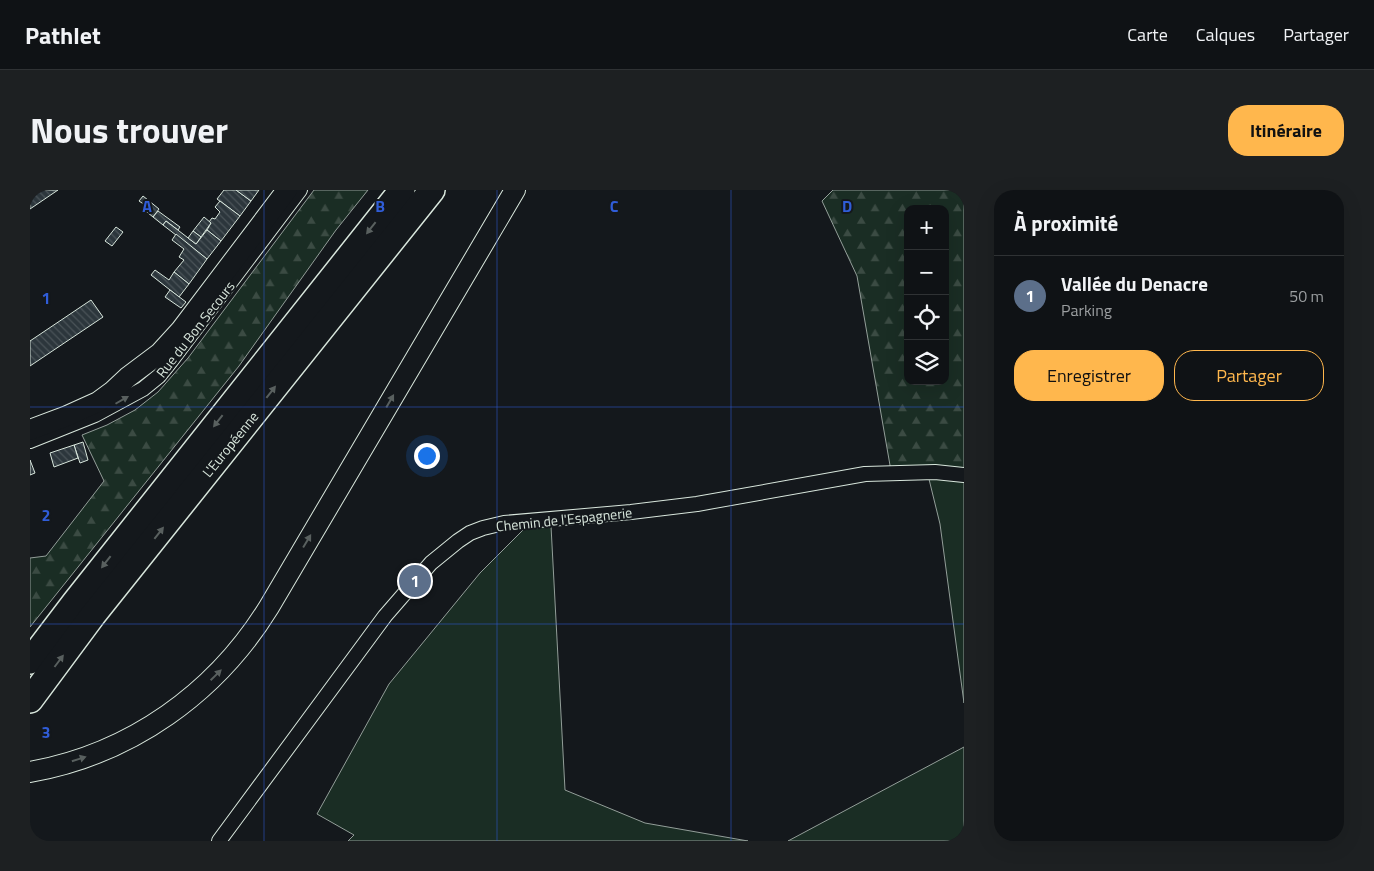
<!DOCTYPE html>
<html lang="fr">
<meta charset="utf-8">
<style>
:root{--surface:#0f1215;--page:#1d2022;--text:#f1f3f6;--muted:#9b9ea0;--line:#2f3234;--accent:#ffb74d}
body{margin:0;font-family:"Titillium Web",sans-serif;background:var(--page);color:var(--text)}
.controls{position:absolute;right:15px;top:15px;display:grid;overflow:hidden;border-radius:10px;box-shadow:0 5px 20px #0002}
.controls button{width:45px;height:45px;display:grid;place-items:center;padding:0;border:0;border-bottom:1px solid var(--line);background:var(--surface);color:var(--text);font:25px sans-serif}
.you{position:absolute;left:396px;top:265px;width:18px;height:18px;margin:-12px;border:4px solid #fff;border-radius:50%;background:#1a73e8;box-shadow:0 0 0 8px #1a73e833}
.badge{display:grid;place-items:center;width:32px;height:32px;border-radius:50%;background:var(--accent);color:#fff;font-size:16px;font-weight:700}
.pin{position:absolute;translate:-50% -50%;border:2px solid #fff;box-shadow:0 1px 5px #0006}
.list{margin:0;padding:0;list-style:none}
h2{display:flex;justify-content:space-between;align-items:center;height:65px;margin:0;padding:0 20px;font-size:21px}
h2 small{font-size:16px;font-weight:400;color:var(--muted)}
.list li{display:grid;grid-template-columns:32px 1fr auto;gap:15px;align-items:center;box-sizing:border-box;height:80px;padding:0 20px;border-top:1px solid var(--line)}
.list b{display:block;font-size:19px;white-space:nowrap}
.list p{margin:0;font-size:16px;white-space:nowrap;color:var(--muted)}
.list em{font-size:16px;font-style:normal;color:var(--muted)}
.actions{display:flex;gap:10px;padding:15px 20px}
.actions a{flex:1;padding:11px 0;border:1px solid var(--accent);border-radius:20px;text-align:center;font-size:18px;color:var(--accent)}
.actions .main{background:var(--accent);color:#111}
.icon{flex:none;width:28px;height:28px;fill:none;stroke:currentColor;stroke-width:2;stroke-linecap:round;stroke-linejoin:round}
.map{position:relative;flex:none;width:934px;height:651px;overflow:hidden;border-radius:20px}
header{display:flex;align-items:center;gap:30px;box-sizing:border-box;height:70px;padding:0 25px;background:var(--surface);border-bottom:1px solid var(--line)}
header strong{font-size:24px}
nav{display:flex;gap:28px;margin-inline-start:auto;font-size:18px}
.intro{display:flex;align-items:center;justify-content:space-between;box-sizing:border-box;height:120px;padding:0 30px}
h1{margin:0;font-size:35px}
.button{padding:12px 22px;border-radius:20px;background:var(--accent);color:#111;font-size:18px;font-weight:700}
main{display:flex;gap:30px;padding:0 30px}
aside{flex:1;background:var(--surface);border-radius:20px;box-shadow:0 5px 20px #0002}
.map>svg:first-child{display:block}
.grass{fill:#1a2d24;stroke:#939e99}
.forest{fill:url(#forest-firs);stroke:#939e99;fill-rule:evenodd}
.building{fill:url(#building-back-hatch);stroke:#d8e6dc}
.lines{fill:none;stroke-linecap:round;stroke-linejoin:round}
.street-casing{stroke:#d8e6dc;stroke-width:16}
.secondary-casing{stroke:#d8e6dc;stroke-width:22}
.highway-casing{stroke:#d8e6dc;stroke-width:28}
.street{stroke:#14181c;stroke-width:14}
.secondary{stroke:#14181c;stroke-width:20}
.highway{stroke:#14181c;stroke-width:25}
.oneway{fill:#59605f}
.grid{fill:none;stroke:#305dd8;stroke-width:1;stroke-opacity:0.55}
.labels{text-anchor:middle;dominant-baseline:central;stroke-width:4;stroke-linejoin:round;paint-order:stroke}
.street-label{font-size:14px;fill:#d8e6dc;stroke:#14181c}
.grid-label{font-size:16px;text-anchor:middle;font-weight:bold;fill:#305dd8;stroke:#14181c;stroke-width:4;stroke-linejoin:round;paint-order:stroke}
</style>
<header>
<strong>Pathlet</strong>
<nav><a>Carte</a><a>Calques</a><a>Partager</a></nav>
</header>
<div class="intro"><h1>Nous trouver</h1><a class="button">Itinéraire</a></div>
<main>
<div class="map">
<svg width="934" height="651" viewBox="0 0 934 651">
<defs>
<pattern id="forest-firs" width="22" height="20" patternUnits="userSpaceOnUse" patternTransform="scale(1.25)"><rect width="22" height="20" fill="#1a2d24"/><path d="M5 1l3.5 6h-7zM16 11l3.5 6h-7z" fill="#3b4b43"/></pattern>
<pattern id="building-back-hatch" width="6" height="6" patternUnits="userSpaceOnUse" patternTransform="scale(1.25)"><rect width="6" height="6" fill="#2c363c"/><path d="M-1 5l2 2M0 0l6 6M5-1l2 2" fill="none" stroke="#4a5358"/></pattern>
</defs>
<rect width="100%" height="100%" fill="#14181c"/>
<g class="grass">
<polygon points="897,281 934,283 934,513 910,334"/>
<polygon points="521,336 535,600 615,633 718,651 318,651 324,645 287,624 359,494 450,383 496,337"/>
<polygon points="934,557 934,651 758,651"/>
</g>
<g class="forest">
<polygon points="284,0 338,0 306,40 209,176 0,437 0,368 16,366 74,291 52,245 77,235 105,220 128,202 158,168"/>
<path d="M 803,0 L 934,0 L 934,283 L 861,281 L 827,86 L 792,11 ZM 878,19 L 915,19 L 915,191 L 878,191 Z"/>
</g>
<g class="building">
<polygon points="0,0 28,0 0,19"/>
<polygon points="194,0 206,0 221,11 210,26 187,9"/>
<polygon points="206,0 229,0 221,11"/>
<polygon points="113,6 129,19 123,27 112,18 115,15 109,11"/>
<polygon points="190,11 210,26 191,51 177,40 181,33 179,32 182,28 185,29 190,22 185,17"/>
<polygon points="128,21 150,37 148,40 136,31 133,35 123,27"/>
<polygon points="174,27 181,33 171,47 163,41"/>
<polygon points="136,31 166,54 177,40 191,51 177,69 133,35"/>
<polygon points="86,37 93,42 82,56 75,51"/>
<polygon points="163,41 171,47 166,54 158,48"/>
<polygon points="146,44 177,69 159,94 144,82 154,70 149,67 154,59 142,50"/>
<polygon points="125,80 139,90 144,82 159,94 149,107 121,85"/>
<polygon points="140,100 156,112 151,118 135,107"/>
<polygon points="61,110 73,127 0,176 0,151"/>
<polygon points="53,252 58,270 50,273 44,255"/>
<polygon points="44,255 48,268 24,277 20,263"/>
<polygon points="0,270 5,283 0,285"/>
</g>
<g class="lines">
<defs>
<g id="street">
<polyline points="0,251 65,225 113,199 129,186 141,171 270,0"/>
<polyline points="189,651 355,426 401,373 428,351 440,343 453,338 474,333 601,322 667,314 835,284 905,282 934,285"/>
</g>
<g id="secondary">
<polyline points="0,240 37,226 68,212 83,201 98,187 130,163 151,140 257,0"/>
<path d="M 0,582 C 101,564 186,503 239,417 L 485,0"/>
</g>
<g id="highway">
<polyline points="0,471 45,412 372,0"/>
<polyline points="0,510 63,425 402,0"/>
</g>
</defs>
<use href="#street" class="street-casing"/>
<use href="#secondary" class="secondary-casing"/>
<use href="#highway" class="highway-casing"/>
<use href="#street" class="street"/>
<use href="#secondary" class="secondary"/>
<use href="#highway" class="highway"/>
</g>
<defs><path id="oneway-solid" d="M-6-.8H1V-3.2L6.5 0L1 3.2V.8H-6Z" transform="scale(1.25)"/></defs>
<g class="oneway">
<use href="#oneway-solid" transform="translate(341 38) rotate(128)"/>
<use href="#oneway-solid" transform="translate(241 202) rotate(-52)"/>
<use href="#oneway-solid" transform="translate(92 210) rotate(-30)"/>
<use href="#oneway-solid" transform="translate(360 211) rotate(-60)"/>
<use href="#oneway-solid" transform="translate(188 231) rotate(128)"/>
<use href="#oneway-solid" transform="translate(129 343) rotate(-52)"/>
<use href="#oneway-solid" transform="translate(277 351) rotate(-59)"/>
<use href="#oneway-solid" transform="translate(76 372) rotate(128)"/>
<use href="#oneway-solid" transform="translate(29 471) rotate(-53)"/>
<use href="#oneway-solid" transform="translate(186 485) rotate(-44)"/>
<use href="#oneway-solid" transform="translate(49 569) rotate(-18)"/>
</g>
<path class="grid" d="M 234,0 L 234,651M 467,0 L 467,651M 701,0 L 701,651M 0,217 L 934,217M 0,434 L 934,434"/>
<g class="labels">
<g class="street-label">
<text transform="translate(165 139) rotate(-52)">Rue du Bon Secours</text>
<text transform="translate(200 254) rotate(-51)">L'Européenne</text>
<text transform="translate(534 329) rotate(-6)">Chemin de l'Espagnerie</text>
</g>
</g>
<g class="grid-label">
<text x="117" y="22">A</text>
<text x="350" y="22">B</text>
<text x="584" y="22">C</text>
<text x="817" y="22">D</text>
<text x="16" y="114">1</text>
<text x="16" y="331">2</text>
<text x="16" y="548">3</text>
</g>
</svg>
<div class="controls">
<button>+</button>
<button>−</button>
<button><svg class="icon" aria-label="locate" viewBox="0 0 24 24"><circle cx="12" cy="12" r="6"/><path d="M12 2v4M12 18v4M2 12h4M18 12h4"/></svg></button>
<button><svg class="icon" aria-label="layers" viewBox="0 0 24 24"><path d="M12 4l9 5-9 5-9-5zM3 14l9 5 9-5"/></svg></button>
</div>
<div class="you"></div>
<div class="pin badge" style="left:385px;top:391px;background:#5c6f8a">1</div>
</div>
<aside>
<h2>À proximité<small></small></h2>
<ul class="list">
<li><span class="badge" style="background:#5c6f8a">1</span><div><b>Vallée du Denacre</b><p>Parking</p></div><em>50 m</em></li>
</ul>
<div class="actions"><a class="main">Enregistrer</a><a>Partager</a></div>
</aside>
</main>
